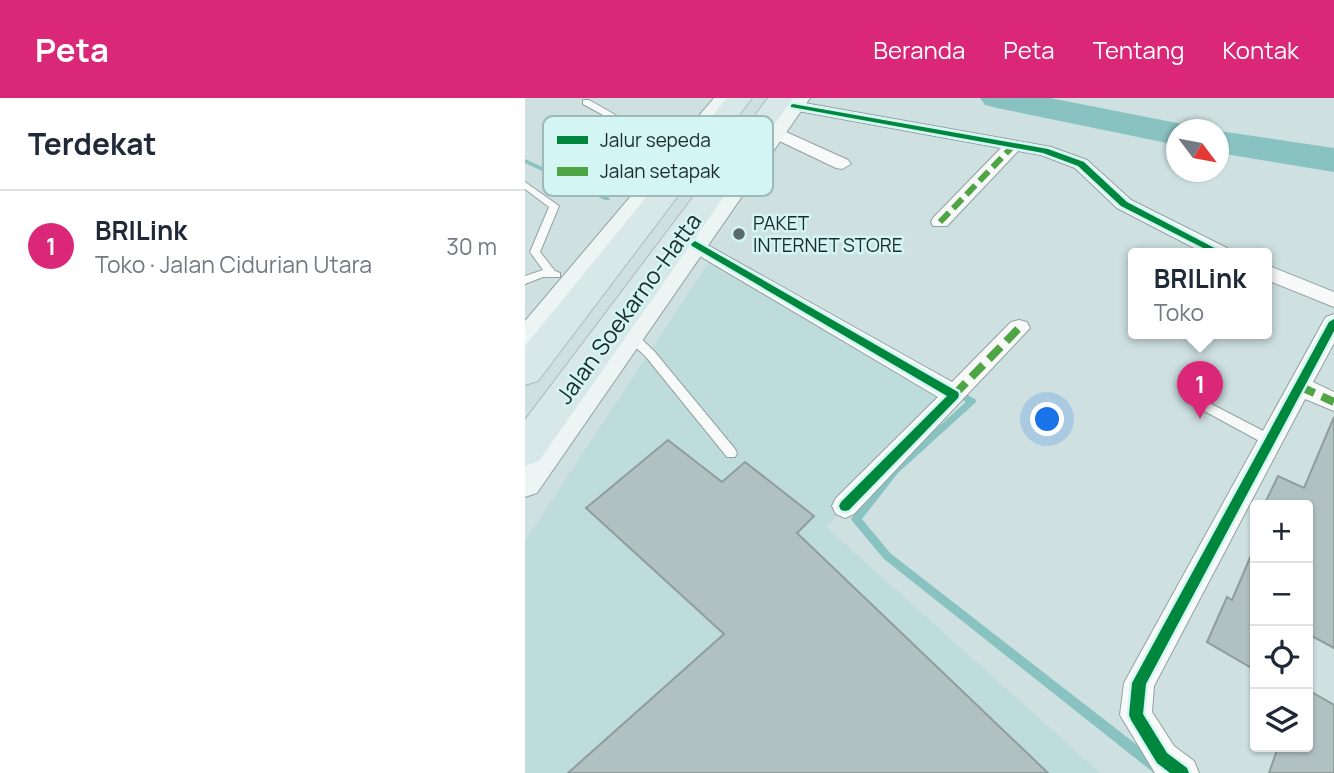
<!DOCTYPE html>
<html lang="id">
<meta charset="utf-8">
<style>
:root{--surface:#fff;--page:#f2f2f3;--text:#1f2937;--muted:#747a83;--line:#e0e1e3;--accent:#db2777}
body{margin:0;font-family:Manrope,sans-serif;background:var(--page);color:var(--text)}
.controls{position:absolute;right:21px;bottom:21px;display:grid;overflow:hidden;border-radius:7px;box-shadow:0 2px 5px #0004}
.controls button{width:63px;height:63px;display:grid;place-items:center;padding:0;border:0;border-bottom:2px solid var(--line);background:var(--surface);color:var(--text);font:35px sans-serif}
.compass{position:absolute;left:641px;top:21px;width:63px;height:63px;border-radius:50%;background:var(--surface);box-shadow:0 2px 5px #0004;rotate:122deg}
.you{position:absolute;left:523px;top:322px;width:24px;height:24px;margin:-18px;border:5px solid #fff;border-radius:50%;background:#1a73e8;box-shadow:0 0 0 10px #1a73e833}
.badge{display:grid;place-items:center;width:46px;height:46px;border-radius:50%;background:var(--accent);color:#fff;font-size:23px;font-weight:700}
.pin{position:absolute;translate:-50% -58px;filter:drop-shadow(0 2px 4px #0008)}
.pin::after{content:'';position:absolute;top:37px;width:24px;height:21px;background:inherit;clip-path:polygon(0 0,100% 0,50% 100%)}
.popup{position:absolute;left:603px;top:150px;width:144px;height:91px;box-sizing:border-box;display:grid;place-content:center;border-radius:7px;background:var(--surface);filter:drop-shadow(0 2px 5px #0005);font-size:23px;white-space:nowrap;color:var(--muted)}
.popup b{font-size:26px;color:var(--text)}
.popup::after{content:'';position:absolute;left:50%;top:100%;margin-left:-14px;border:14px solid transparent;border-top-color:var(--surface)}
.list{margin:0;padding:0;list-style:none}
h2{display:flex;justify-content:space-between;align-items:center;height:91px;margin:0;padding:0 28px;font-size:30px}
h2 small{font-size:23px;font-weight:400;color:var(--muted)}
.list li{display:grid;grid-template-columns:46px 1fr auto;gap:21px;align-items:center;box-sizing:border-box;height:112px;padding:0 28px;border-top:2px solid var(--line)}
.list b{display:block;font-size:26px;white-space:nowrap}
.list p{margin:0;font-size:23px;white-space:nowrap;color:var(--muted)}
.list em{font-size:23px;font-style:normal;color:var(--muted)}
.icon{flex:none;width:38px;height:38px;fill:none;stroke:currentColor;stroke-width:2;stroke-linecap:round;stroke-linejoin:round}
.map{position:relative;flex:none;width:809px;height:675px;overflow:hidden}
header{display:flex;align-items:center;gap:42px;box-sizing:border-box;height:98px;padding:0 35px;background:var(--accent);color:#fff}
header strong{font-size:33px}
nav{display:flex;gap:38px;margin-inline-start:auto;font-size:24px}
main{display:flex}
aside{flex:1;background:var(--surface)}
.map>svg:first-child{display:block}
.built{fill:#bddcdb}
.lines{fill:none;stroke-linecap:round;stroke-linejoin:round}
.stream{fill:#89c3c1;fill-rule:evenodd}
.river{fill:#89c3c1;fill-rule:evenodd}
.building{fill:#b1c0c0;stroke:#8f9d9d;stroke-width:2}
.service-casing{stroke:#93a1a1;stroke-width:2}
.minor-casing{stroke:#93a1a1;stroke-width:2}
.secondary-casing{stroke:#93a1a1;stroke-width:2}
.trunk-casing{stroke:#b0baba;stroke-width:2}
.service{fill:#f8fafa;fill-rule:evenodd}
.minor{fill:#f8fafa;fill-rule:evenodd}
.secondary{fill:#ecf4f4;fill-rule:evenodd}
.trunk{fill:#d8e8e8;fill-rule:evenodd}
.quiet-far1{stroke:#4fa443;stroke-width:6;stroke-dasharray:13 6;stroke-linecap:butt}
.quiet{stroke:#4fa443;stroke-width:8;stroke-dasharray:17 8;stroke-linecap:butt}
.cycleway-casing{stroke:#d3f6f4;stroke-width:5}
.cycleway{fill:#00873e;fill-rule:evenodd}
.poi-dot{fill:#5c6a6a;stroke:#d3f6f4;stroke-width:2.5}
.labels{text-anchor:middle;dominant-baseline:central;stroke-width:5;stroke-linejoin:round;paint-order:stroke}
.far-poi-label{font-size:19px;fill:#1e2b2b;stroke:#d3f6f4;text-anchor:start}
.street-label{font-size:23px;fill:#1e2b2b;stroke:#d3f6f4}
.key{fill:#d3f6f4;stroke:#9db9b8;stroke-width:2}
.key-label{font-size:19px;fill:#1e2b2b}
</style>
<header>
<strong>Peta</strong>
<nav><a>Beranda</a><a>Peta</a><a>Tentang</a><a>Kontak</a></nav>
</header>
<main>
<aside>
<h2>Terdekat<small></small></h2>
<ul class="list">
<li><span class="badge">1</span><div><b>BRILink</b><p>Toko · Jalan Cidurian Utara</p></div><em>30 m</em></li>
</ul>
</aside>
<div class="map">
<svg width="809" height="675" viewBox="0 0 809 675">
<rect width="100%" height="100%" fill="#cee0e0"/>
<polygon class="built" points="184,164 270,203 428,299 301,429 575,675 0,675 0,443"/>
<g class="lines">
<g class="stream">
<polygon points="0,61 84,100 85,101 84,102 80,102 0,65"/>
<polygon points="430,290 450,301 451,303 450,305 373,375 337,421 365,455 643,671 645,675 629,675 359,461 328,424 326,421 328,418 367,370 441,304 427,295 426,293"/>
</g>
<g class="river">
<polygon points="455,0 525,0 652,25 665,28 667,32 652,32 652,47 472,10 460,7"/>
<polygon points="694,33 809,50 809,74 694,55"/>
</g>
</g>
<g class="building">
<polygon points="809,319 809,550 783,536 783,407 739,407 753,378 779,390"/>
<polygon points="143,342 197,384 220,364 289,418 272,435 523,675 43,675 199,536 61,410"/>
<polygon points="730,448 730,572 682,544 702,499 707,502"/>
<polygon points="783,592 809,607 809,675 744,675 753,649 783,649"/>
</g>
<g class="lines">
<defs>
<g id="service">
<polygon points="58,2 64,2 158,55 151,57 58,6"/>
<polygon points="0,84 34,108 15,154 30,173 35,175 35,179 18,179 0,186 0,178 18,172 5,154 24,109 0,91"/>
<polygon points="105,233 109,234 129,253 210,351 212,355 210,359 202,359 121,259 101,240 100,237 101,234"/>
<polygon points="665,295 748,338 750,342 748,346 740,346 661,303 659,300"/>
</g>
<g id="minor">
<polygon points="268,3 526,49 562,62 606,102 702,150 705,155 679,155 592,110 550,70 516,57 493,53 422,128 408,128 406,124 408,120 476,50 262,11 260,8 262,5"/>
<polygon points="250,29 323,62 326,66 317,71 311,70 244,38 242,34 244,30"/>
<polygon points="170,140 427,284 486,224 494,222 502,224 505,230 329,416 320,420 311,416 307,408 311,400 413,299 163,151 160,146 163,141"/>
<polygon points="742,167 809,194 809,209 742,182"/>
<polygon points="809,216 809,245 788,284 809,294 809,313 780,301 629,588 627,614 649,648 669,663 674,675 630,675 595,617 599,585 798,224 801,219"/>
</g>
<g id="secondary">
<polygon points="189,0 211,0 11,251 0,254 0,223"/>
<polygon points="263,0 285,0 12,395 0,399 0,357"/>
</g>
<g id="trunk">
<polygon points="202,0 227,0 13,283 0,287 0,248"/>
<polygon points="243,0 268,0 14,363 0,368 0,322"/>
</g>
</defs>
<use href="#service" class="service-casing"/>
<use href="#minor" class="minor-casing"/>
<use href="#secondary" class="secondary-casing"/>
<use href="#trunk" class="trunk-casing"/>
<use href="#service" class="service"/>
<use href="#minor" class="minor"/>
<use href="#secondary" class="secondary"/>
<use href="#trunk" class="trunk"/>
<polyline class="quiet-far1" points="415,124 489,47"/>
<g class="quiet">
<polyline points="774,288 809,304"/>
<polyline points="429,297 494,230"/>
</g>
<defs>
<g id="cycleway">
<polygon points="268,6 523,51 559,64 602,104 699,155 688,155 596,108 553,68 518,55 266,9 266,7"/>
<polygon points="170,143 433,294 434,297 433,300 324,412 320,413 316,412 314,408 316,404 422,298 167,148 166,146"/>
<polygon points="809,221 809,233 621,586 618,616 642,655 662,670 664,675 645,675 632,665 606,622 604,617 607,585 804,224"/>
</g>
</defs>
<use href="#cycleway" class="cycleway-casing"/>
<use href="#cycleway" class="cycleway"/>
</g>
<circle class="poi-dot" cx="214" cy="136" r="7"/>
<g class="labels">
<g class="far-poi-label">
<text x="228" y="125">PAKET<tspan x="228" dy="22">INTERNET STORE</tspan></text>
</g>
<g class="street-label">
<text transform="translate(103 210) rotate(-54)">Jalan Soekarno-Hatta</text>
</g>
</g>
<rect x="18" y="18" width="230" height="80" rx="10" class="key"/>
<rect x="32" y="38" width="31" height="8" fill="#00873e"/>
<rect x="32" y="69" width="31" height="9" fill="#4fa443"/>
<g class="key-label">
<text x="75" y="49">Jalur sepeda</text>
<text x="75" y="80">Jalan setapak</text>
</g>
</svg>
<div class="controls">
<button>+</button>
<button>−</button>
<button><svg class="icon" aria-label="locate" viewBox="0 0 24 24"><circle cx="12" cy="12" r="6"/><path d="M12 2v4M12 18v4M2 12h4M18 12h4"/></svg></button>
<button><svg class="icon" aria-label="layers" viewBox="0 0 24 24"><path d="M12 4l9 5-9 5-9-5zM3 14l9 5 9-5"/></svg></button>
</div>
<svg class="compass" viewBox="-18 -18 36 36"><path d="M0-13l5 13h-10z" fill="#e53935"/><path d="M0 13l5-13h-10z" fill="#747a83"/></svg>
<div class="you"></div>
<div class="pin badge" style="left:675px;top:321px">1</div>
<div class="popup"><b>BRILink</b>Toko</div>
</div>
</main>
